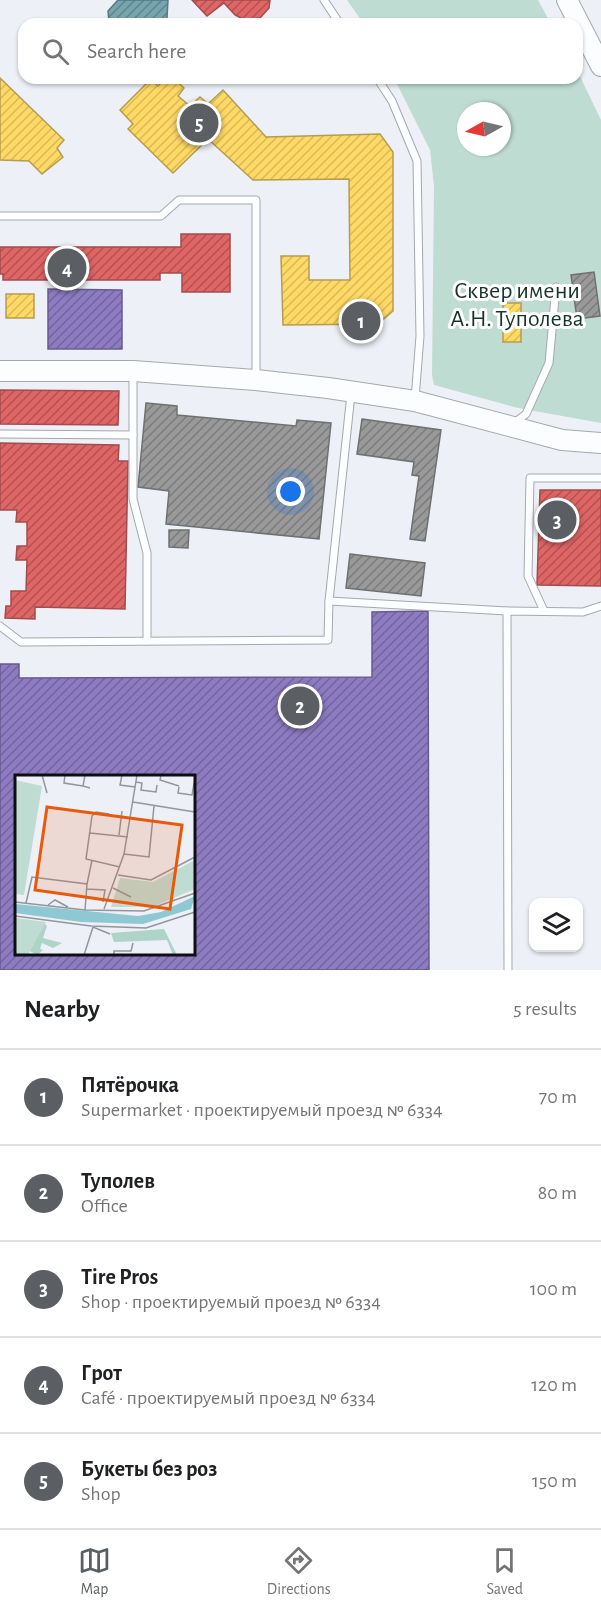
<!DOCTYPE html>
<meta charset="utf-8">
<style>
:root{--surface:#fff;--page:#f2f2f2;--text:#202124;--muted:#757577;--line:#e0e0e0;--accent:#5b5e62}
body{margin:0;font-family:"Alegreya Sans",sans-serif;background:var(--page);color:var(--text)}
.controls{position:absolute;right:18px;bottom:18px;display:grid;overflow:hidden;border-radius:12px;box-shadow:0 2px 4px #0004}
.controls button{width:54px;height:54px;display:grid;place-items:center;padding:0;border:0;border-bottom:2px solid var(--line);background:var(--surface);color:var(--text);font:30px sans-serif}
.compass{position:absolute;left:457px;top:102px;width:54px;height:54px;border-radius:50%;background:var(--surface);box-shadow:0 2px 4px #0004;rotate:262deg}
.you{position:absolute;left:291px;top:492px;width:21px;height:21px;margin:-15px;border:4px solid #fff;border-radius:50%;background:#1a73e8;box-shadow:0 0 0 9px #1a73e833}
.badge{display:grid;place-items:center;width:39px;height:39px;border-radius:50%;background:var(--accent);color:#fff;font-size:20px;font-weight:700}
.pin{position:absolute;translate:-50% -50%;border:3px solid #fff;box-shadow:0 2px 6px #0006}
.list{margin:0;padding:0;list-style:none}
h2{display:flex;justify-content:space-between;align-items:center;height:78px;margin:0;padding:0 24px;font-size:26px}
h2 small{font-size:20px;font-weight:400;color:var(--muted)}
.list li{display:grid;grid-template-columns:39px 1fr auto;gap:18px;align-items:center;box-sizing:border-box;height:96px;padding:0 24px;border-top:2px solid var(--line)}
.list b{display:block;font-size:22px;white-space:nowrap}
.list p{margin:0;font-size:20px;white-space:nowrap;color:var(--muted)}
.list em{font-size:20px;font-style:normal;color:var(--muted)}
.icon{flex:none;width:33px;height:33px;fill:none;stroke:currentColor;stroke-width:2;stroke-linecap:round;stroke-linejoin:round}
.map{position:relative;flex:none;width:601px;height:970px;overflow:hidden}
.search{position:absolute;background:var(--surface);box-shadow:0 2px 4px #0004;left:18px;right:18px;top:18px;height:66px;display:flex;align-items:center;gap:15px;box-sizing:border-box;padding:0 21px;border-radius:18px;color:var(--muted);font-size:22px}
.sheet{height:558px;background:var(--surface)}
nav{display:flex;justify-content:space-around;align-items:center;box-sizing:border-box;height:84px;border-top:2px solid var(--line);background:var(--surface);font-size:16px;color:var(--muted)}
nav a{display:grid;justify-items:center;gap:3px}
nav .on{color:var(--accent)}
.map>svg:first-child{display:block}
.park{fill:#bfdcd2;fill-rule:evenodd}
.homes{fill:url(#homes-hatch);stroke:#b69c4d;stroke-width:1.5}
.shops{fill:url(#shops-hatch);stroke:#a14c4d;stroke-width:1.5}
.offices{fill:url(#offices-hatch);stroke:#675b8e;stroke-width:1.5;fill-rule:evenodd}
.public{fill:url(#public-hatch);stroke:#567880;stroke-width:1.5}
.industry{fill:url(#industry-hatch);stroke:#6f7070;stroke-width:1.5}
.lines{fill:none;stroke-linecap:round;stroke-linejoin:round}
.lane-casing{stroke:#a6a8ad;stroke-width:9}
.secondary-casing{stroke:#a6a8ad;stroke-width:22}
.lane{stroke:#fcfdfe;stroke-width:7}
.secondary{stroke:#fcfdfe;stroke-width:20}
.labels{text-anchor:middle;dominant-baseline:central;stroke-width:6;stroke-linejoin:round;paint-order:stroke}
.park-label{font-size:24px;fill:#163629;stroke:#fff}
.inset-road{fill:none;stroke:#93969b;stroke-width:1.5}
.view{fill:#e8590c;fill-opacity:0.15;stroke:#e8590c;stroke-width:3}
.inset-edge{fill:none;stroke:#0d0f12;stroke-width:3}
</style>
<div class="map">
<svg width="601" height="970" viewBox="0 0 601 970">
<defs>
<pattern id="homes-hatch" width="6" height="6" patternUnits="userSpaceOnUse" patternTransform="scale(1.5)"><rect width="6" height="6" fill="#ffd966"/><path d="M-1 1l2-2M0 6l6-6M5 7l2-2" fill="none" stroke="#d9b957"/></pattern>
<pattern id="shops-hatch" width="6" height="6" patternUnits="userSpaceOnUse" patternTransform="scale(1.5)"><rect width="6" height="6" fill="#e06666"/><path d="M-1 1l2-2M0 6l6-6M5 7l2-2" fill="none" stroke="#b45253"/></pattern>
<pattern id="offices-hatch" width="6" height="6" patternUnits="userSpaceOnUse" patternTransform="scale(1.5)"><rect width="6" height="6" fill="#8e7cc3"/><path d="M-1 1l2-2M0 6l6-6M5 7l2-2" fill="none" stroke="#72649d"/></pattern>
<pattern id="public-hatch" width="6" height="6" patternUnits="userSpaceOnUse" patternTransform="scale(1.5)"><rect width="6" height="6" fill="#76a5af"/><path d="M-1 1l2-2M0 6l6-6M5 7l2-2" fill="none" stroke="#5f858d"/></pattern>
<pattern id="industry-hatch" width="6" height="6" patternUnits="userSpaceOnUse" patternTransform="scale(1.5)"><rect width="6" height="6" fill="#999"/><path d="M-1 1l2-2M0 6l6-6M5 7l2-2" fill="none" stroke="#7b7b7b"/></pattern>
</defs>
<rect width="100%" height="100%" fill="#edf0f6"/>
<g class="park">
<polygon points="347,0 538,0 551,24 364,24"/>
<path d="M 577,70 L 601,120 L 601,423 L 518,408 L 434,385 L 432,375 L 434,186 L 430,150 L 394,78 L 577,78 ZM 466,111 L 502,111 L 502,147 L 466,147 Z"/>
</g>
<g class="homes">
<polygon points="0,78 64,140 57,148 63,157 42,174 29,161 0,160"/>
<polygon points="166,78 173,78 184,88 178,96 190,106 200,97 208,104 223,90 266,137 380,134 393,152 393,311 378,324 283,325 281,256 309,256 309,280 350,280 349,179 253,180 208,139 173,173 128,129 133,124 120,110 151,79 158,86"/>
<rect x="6" y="294" width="28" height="24"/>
<rect x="503" y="303" width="18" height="39"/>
</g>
<g class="shops">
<polygon points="192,0 270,0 269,8 260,18 245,20 235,15 224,3 207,16"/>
<polygon points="181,234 230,234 230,292 182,292 182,273 160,273 160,280 3,280 3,274 0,274 0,247 181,247"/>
<polygon points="0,390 119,391 118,425 0,424"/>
<polygon points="0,443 119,445 118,461 128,461 125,609 35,607 35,619 5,618 6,606 11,606 11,591 26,591 27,560 16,560 17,546 27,546 27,522 16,522 17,510 0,510"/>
<polygon points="540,490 601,490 601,586 537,585"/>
</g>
<g class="offices">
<polygon points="48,289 122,290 122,349 48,349"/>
<path d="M 428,611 L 429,970 L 0,970 L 0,664 L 19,664 L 19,678 L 372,677 L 372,612 ZM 16,777 L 194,777 L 194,954 L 16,954 Z"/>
</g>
<polygon class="public" points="118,0 168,0 167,18 161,24 112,24 109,22 108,11"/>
<g class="industry">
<polygon points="594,272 600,316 577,319 571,275"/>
<polygon points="146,403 177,406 177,415 296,426 297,420 331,423 319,539 166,524 169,491 138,487"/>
<polygon points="362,419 441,430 425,541 410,539 419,476 412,475 414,462 357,454"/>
<polygon points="169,530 189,530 188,548 169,547"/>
<polygon points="350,554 425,563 421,596 346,588"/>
</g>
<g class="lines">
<defs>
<g id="lane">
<polyline points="324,0 340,24"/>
<polyline points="377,78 392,101 417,161 420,336 415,399"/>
<polyline points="0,216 161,216 179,200 256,200 256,377"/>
<polyline points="133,373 133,499 147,553 147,641"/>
<polyline points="514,423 526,414 549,363 556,287"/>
<polyline points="0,434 133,435"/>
<polyline points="329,601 507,611"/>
<polyline points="544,611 528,576 530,478 601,478"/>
<polyline points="0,626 21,642 328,640 329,601 351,394"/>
<polyline points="508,970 507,611 583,612 601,606"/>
</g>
<g id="secondary">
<polyline points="567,0 601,66"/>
<polyline points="0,371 133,371 256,380 328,388 415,401 562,440 601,443"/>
</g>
</defs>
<use href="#lane" class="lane-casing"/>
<use href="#secondary" class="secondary-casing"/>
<use href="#lane" class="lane"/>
<use href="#secondary" class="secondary"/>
</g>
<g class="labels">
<g class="park-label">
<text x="517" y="291">Сквер имени<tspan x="517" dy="28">А.Н. Туполева</tspan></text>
</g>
</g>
<g transform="translate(15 775)">
<rect width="180" height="180" fill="#edf0f6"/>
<path d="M 28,147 L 32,151 L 28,163 L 47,168 L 38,173 L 27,168 L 25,174 L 28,175 L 22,180 L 15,176 L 0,180 ZM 149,154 L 162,180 L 158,180 L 152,165 L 99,167 L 96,158 Z" fill="#add4c7"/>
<path d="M 0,5 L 27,11 L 9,120 L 0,119 ZM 180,85 L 180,114 L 137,132 L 96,132 L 105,103 L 138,107 ZM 0,143 L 31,147 L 13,180 L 0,180 Z" fill="#bfdcd2"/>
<path d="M 180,121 L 176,134 L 128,149 L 66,147 L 0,138 L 0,129 L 123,141 L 146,137 Z" fill="#8ec9d3"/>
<path class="inset-road" d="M 27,0 L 32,18M 50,0 L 49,8 L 68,11M 70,0 L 68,11 L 75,13M 107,0 L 105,10 L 120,12M 146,0 L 145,5 L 164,11M 121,7 L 127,8 L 126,15 L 141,17 L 142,10M 164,12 L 163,18 L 177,20 L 179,8M 118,27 L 180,37M 94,39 L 81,37 L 77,41 L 71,84 L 105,92M 75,58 L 113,62M 104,60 L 107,36M 109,79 L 134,82 L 139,31M 103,100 L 136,105 L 180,82M 72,109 L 77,85M 98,113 L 116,122M 71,114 L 90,115 L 88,127M 0,127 L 70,135 L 129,136 L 180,118M 11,128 L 17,102 L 72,109 L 70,135M 33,130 L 40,125 L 53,132M 89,134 L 109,79 L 122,0M 0,141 L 76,151 L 131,153 L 180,137M 69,180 L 78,152 L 95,159M 99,180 L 99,176 L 116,176 L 118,168"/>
<path class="view" d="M 32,32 L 167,50 L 155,134 L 20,115 Z"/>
<rect width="180" height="180" class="inset-edge"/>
</g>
</svg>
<div class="controls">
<button><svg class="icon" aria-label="layers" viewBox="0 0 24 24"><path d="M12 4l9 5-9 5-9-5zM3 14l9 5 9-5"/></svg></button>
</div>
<svg class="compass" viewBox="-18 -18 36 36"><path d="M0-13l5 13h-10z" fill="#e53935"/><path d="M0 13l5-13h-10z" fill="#757577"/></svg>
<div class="you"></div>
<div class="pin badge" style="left:361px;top:321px">1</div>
<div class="pin badge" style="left:300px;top:706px">2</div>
<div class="pin badge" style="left:557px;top:520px">3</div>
<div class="pin badge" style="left:67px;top:268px">4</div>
<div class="pin badge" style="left:199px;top:123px">5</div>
<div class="search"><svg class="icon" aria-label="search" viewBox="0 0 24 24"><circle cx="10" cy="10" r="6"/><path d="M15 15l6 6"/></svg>Search here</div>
</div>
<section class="sheet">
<h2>Nearby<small>5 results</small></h2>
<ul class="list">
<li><span class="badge">1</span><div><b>Пятёрочка</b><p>Supermarket · проектируемый проезд № 6334</p></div><em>70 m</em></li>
<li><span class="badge">2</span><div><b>Туполев</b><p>Office</p></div><em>80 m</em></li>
<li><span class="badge">3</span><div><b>Tire Pros</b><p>Shop · проектируемый проезд № 6334</p></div><em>100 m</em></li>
<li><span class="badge">4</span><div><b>Грот</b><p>Café · проектируемый проезд № 6334</p></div><em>120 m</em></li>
<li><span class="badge">5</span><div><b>Букеты без роз</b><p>Shop</p></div><em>150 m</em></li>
</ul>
</section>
<nav>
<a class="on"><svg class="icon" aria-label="map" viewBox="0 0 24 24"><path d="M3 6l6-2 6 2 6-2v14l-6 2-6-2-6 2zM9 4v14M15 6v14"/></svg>Map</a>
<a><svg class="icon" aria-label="directions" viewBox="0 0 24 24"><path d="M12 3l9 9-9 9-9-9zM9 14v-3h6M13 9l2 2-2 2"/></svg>Directions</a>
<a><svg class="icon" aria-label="saved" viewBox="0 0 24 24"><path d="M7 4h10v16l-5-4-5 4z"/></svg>Saved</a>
</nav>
